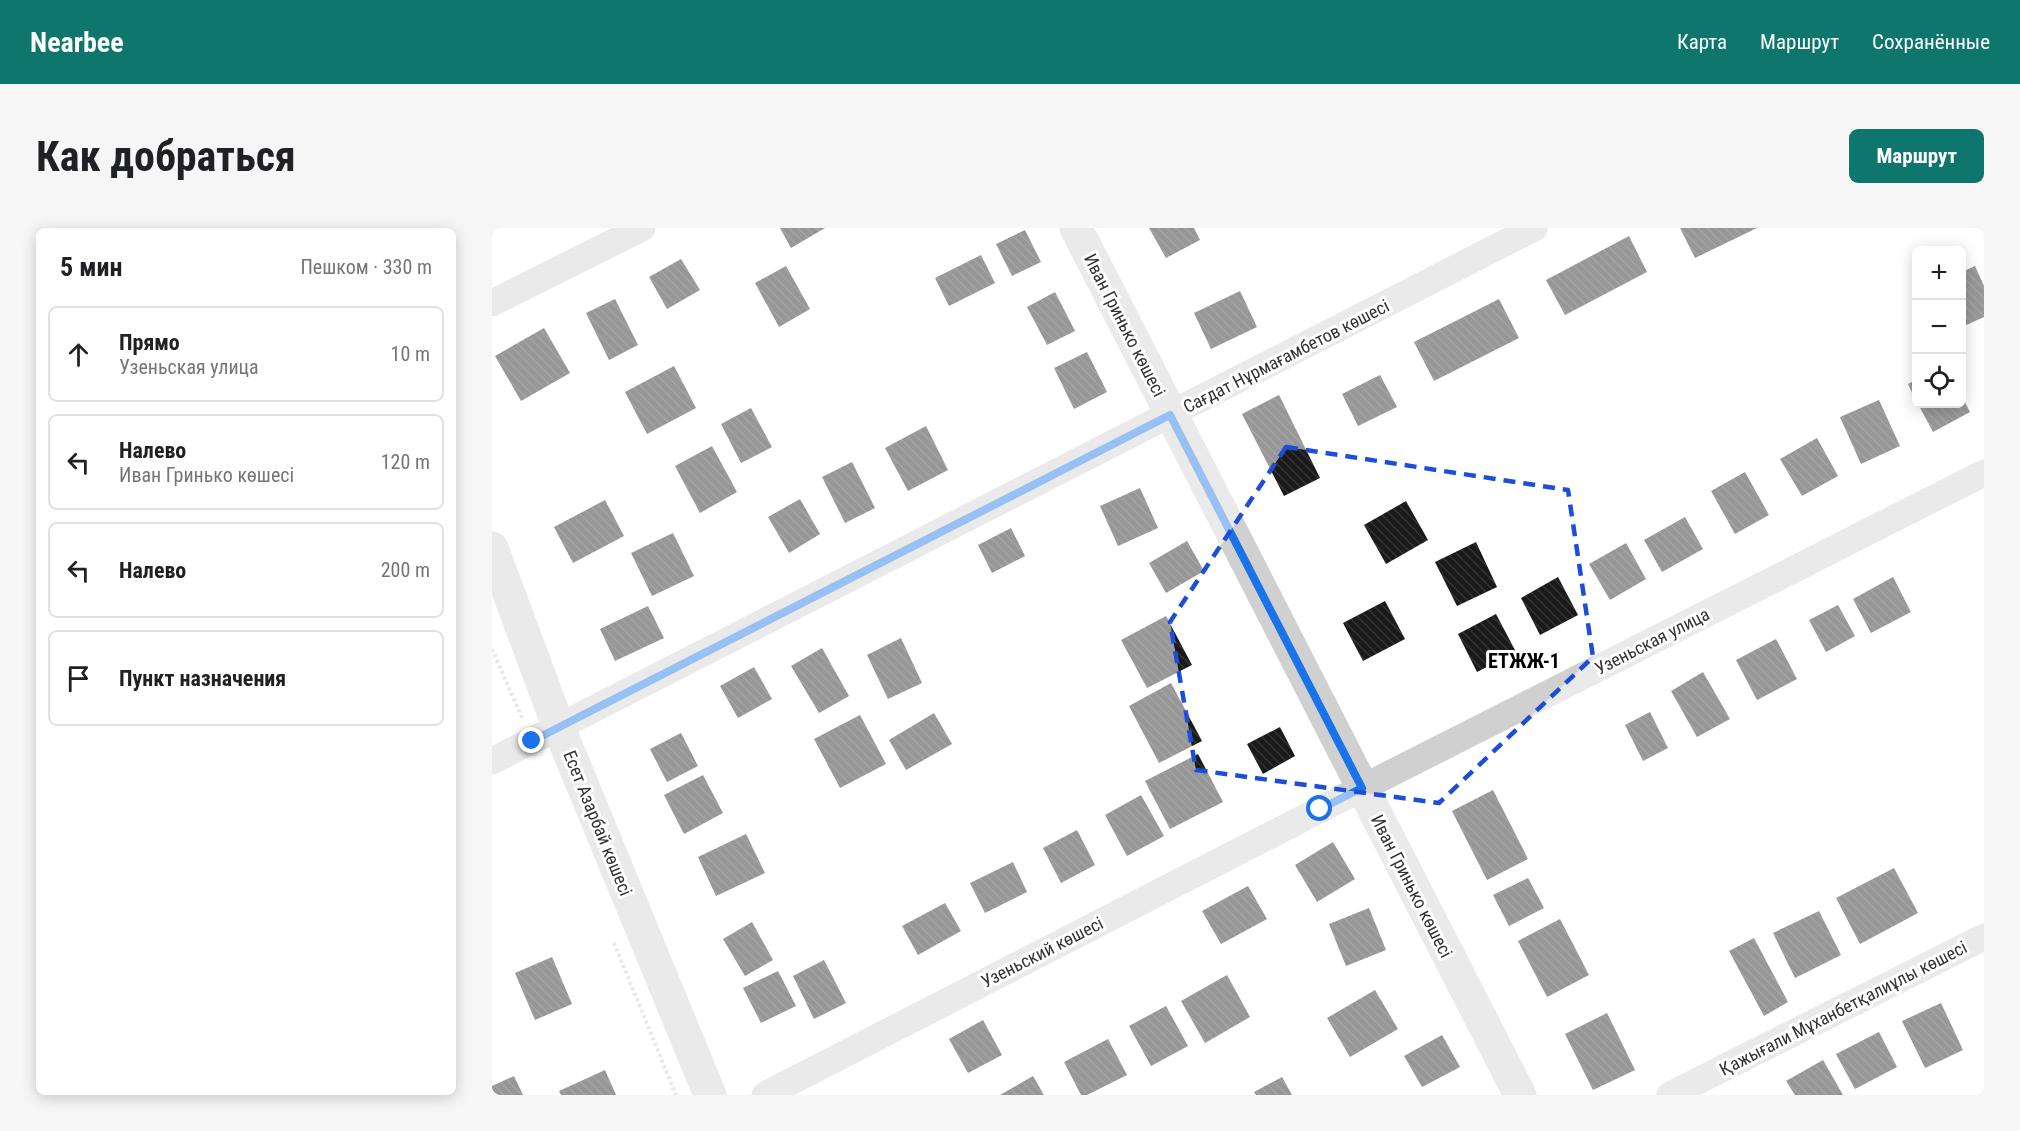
<!DOCTYPE html>
<html lang="ru">
<meta charset="utf-8">
<style>
:root{--surface:#fff;--page:#f6f6f6;--text:#202124;--muted:#757577;--line:#e0e0e0;--accent:#0f766e}
body{margin:0;font-family:"Roboto Condensed",sans-serif;background:var(--page);color:var(--text)}
.controls{position:absolute;right:18px;top:18px;display:grid;overflow:hidden;border-radius:9px;box-shadow:0 3px 15px #0003}
.controls button{width:54px;height:54px;display:grid;place-items:center;padding:0;border:0;border-bottom:2px solid var(--line);background:var(--surface);color:var(--text);font:30px sans-serif}
.stop{position:absolute;width:18px;height:18px;margin:-14px;border:4px solid #1a73e8;border-radius:50%;background:#fff}
.stop.end{background:#1a73e8;border-color:#fff;box-shadow:0 2px 6px #0008}
.list{margin:0;padding:0;list-style:none}
h2{display:flex;justify-content:space-between;align-items:center;height:78px;margin:0;padding:0 24px;font-size:26px}
h2 small{font-size:20px;font-weight:400;color:var(--muted)}
.list li{display:grid;grid-template-columns:39px 1fr auto;gap:18px;align-items:center;box-sizing:border-box;height:96px;margin:0 12px 12px;padding:0 12px;border:2px solid var(--line);border-radius:9px}
.list b{display:block;font-size:22px;white-space:nowrap}
.list p{margin:0;font-size:20px;white-space:nowrap;color:var(--muted)}
.list em{font-size:20px;font-style:normal;color:var(--muted)}
.icon{flex:none;width:33px;height:33px;fill:none;stroke:currentColor;stroke-width:2;stroke-linecap:round;stroke-linejoin:round}
.map{position:relative;flex:none;width:1492px;height:867px;overflow:hidden;border-radius:9px}
header{display:flex;align-items:center;gap:36px;box-sizing:border-box;height:84px;padding:0 30px;background:var(--accent);color:#fff}
header strong{font-size:28px}
nav{display:flex;gap:33px;margin-inline-start:auto;font-size:21px}
.intro{display:flex;align-items:center;justify-content:space-between;box-sizing:border-box;height:144px;padding:0 36px}
h1{margin:0;font-size:42px}
.button{padding:15px 27px;border-radius:9px;background:var(--accent);color:#fff;font-size:21px;font-weight:700}
main{display:flex;gap:36px;padding:0 36px}
aside{flex:1;background:var(--surface);border-radius:9px;box-shadow:0 3px 15px #0003}
.map>svg:first-child{display:block}
.building{fill:url(#building-back-hatch)}
.lines{fill:none;stroke-linecap:round;stroke-linejoin:round}
.path{stroke:#cdcdcd;stroke-width:4;stroke-dasharray:3 3;stroke-linecap:butt}
.minor{stroke:#d0d0d0;stroke-width:27}
.tertiary{stroke:#d0d0d0;stroke-width:33}
.route{stroke:#1a73e8;stroke-width:8}
.marked{fill:none;stroke:#1d4ed8;stroke-width:4.5;stroke-dasharray:12 8;stroke-linejoin:round}
.labels{text-anchor:middle;dominant-baseline:central;stroke-width:6;stroke-linejoin:round;paint-order:stroke}
.street-label{font-size:18px;fill:#333;stroke:#fff}
.neighbourhood-label{font-size:20px;font-weight:bold;fill:#000;stroke:#fff}
</style>
<header>
<strong>Nearbee</strong>
<nav><a>Карта</a><a>Маршрут</a><a>Сохранённые</a></nav>
</header>
<div class="intro"><h1>Как добраться</h1><a class="button">Маршрут</a></div>
<main>
<aside>
<h2>5 мин<small>Пешком · 330 m</small></h2>
<ul class="list">
<li><svg class="icon" aria-label="ahead" viewBox="0 0 24 24"><path d="M12 20V5M6 11l6-6 6 6"/></svg><div><b>Прямо</b><p>Узеньская улица</p></div><em>10 m</em></li>
<li><svg class="icon" aria-label="left" viewBox="0 0 24 24"><path d="M17 20v-9H6M10 6l-5 5 5 5"/></svg><div><b>Налево</b><p>Иван Гринько көшесі</p></div><em>120 m</em></li>
<li><svg class="icon" aria-label="left" viewBox="0 0 24 24"><path d="M17 20v-9H6M10 6l-5 5 5 5"/></svg><div><b>Налево</b></div><em>200 m</em></li>
<li><svg class="icon" aria-label="arrive" viewBox="0 0 24 24"><path d="M6 21V4h12l-3 4 3 4H6"/></svg><div><b>Пункт назначения</b></div></li>
</ul>
</aside>
<div class="map">
<svg width="1492" height="867" viewBox="0 0 1492 867">
<defs>
<pattern id="building-back-hatch" width="6" height="6" patternUnits="userSpaceOnUse" patternTransform="scale(1.5)"><rect width="6" height="6" fill="#1a1a1a"/><path d="M-1 5l2 2M0 0l6 6M5-1l2 2" fill="none" stroke="#333"/></pattern>
</defs>
<rect width="100%" height="100%" fill="#fff"/>
<g class="building">
<polygon points="288,0 333,0 299,20"/>
<polygon points="657,0 702,0 708,12 674,30"/>
<polygon points="1188,0 1265,0 1203,30"/>
<polygon points="533,2 549,34 520,48 504,16"/>
<polygon points="1137,8 1155,44 1073,87 1054,52"/>
<polygon points="489,27 503,55 457,78 443,50"/>
<polygon points="189,31 208,62 175,81 157,49"/>
<polygon points="294,38 318,81 287,99 263,55"/>
<polygon points="1483,38 1492,58 1492,89 1470,99 1470,44"/>
<polygon points="748,63 765,99 719,121 702,85"/>
<polygon points="563,64 583,103 555,117 535,79"/>
<polygon points="123,71 146,117 117,132 94,85"/>
<polygon points="1007,71 1027,110 942,153 922,114"/>
<polygon points="52,100 78,145 29,173 3,128"/>
<polygon points="595,124 615,164 582,181 562,140"/>
<polygon points="182,138 204,180 155,206 133,164"/>
<polygon points="888,147 905,179 866,198 850,166"/>
<polygon points="1424,152 1424,173 1416,156"/>
<polygon points="787,167 828,250 792,268 750,186"/>
<polygon points="1470,168 1478,184 1441,204 1426,176 1470,176"/>
<polygon points="1387,172 1408,218 1369,236 1348,189"/>
<polygon points="259,180 280,219 249,235 229,196"/>
<polygon points="434,198 456,242 416,263 393,220"/>
<polygon points="1325,210 1346,248 1310,268 1288,231"/>
<polygon points="220,218 245,264 208,285 183,238"/>
<polygon points="360,234 383,280 353,295 330,249"/>
<polygon points="1253,244 1277,287 1243,306 1219,263"/>
<polygon points="648,260 666,300 626,318 608,278"/>
<polygon points="308,271 328,306 297,325 276,289"/>
<polygon points="113,272 132,308 81,335 62,299"/>
<polygon points="914,273 936,312 894,336 872,297"/>
<polygon points="1193,289 1211,321 1170,344 1152,312"/>
<polygon points="519,300 533,328 500,345 486,317"/>
<polygon points="181,305 202,348 160,368 139,325"/>
<polygon points="695,313 712,343 674,365 657,335"/>
<polygon points="984,314 1005,359 965,378 943,334"/>
<polygon points="1134,315 1154,351 1118,372 1097,336"/>
<polygon points="1066,349 1086,387 1048,407 1029,370"/>
<polygon points="1401,349 1419,384 1379,405 1361,371"/>
<polygon points="893,373 913,411 871,433 851,395"/>
<polygon points="1346,377 1363,408 1334,424 1317,392"/>
<polygon points="156,378 172,410 123,433 108,401"/>
<polygon points="1004,386 1024,424 985,444 966,406"/>
<polygon points="674,388 700,437 655,460 629,412"/>
<polygon points="409,410 430,455 396,471 375,427"/>
<polygon points="1284,411 1305,451 1265,472 1244,432"/>
<polygon points="330,420 357,468 327,485 299,438"/>
<polygon points="262,439 280,471 246,490 228,458"/>
<polygon points="1211,444 1238,491 1205,509 1179,463"/>
<polygon points="679,455 710,513 667,535 637,478"/>
<polygon points="1158,484 1176,520 1151,533 1133,497"/>
<polygon points="442,485 460,516 414,542 397,512"/>
<polygon points="368,487 394,536 348,560 322,511"/>
<polygon points="788,499 803,528 771,546 755,516"/>
<polygon points="189,505 206,538 175,554 158,521"/>
<polygon points="706,526 731,574 678,601 653,553"/>
<polygon points="211,547 231,585 192,606 172,567"/>
<polygon points="1001,562 1036,631 995,652 960,583"/>
<polygon points="649,567 672,608 635,628 613,587"/>
<polygon points="585,602 603,637 569,655 551,620"/>
<polygon points="254,606 273,645 224,668 206,629"/>
<polygon points="841,614 863,651 825,674 803,637"/>
<polygon points="521,634 535,664 493,685 478,655"/>
<polygon points="1402,640 1426,685 1368,716 1344,670"/>
<polygon points="1036,650 1052,680 1017,698 1001,667"/>
<polygon points="756,658 775,691 729,716 710,683"/>
<polygon points="453,675 469,703 426,727 410,698"/>
<polygon points="877,680 894,722 854,738 837,696"/>
<polygon points="1327,683 1349,727 1303,750 1281,705"/>
<polygon points="1068,691 1097,747 1055,769 1026,713"/>
<polygon points="260,694 281,732 253,748 231,711"/>
<polygon points="1262,710 1296,774 1272,788 1237,723"/>
<polygon points="60,729 80,776 43,792 23,745"/>
<polygon points="332,732 354,775 322,791 301,748"/>
<polygon points="286,743 304,778 269,795 251,760"/>
<polygon points="735,747 758,789 713,815 689,773"/>
<polygon points="883,762 906,801 858,829 835,790"/>
<polygon points="1449,775 1471,822 1433,840 1410,793"/>
<polygon points="674,778 696,818 659,838 637,798"/>
<polygon points="1115,785 1143,842 1101,862 1073,806"/>
<polygon points="491,792 510,827 476,845 457,811"/>
<polygon points="1387,804 1405,839 1363,861 1344,826"/>
<polygon points="950,807 968,839 930,859 912,828"/>
<polygon points="616,811 635,847 595,867 589,867 572,834"/>
<polygon points="1331,832 1351,867 1303,867 1294,853"/>
<polygon points="113,842 124,867 69,867 67,863"/>
<polygon points="22,848 31,867 0,867 0,858"/>
<polygon points="541,848 552,867 508,867"/>
<polygon points="790,849 800,867 764,867 762,864"/>
</g>
<g class="lines">
<g class="path">
<polyline points="0,421 31,492"/>
<polyline points="122,715 184,867"/>
</g>
<g class="minor">
<polyline points="0,75 150,0"/>
<polyline points="0,533 1042,0"/>
<polyline points="273,867 870,560 1492,245"/>
<polyline points="1178,867 1492,709"/>
</g>
<g class="tertiary">
<polyline points="584,0 1028,867"/>
<polyline points="0,320 67,500 218,867"/>
</g>
</g>
<g class="lines">
<polyline class="route" points="40,513 678,187 870,560 828,581"/>
</g>
<path d="M0 0H1492V867H0ZM 794,219 L 1076,262 L 1101,429 L 947,575 L 704,542 L 678,394 Z" fill="#fff" fill-opacity=".55" fill-rule="evenodd"/>
<path class="marked" d="M 794,219 L 1076,262 L 1101,429 L 947,575 L 704,542 L 678,394 Z"/>
<g class="labels">
<g class="street-label">
<text transform="translate(633 97) rotate(63)">Иван Гринько көшесі</text>
<text transform="translate(794 128) rotate(-27)">Сағдат Нұрмағамбетов көшесі</text>
<text transform="translate(1160 413) rotate(-27)">Узеньская улица</text>
<text transform="translate(106 595) rotate(68)">Есет Азарбай көшесі</text>
<text transform="translate(920 658) rotate(63)">Иван Гринько көшесі</text>
<text transform="translate(550 724) rotate(-27)">Узеньский көшесі</text>
<text transform="translate(1351 780) rotate(-27)">Қажығали Мұханбетқалиұлы көшесі</text>
</g>
<g class="neighbourhood-label">
<text x="1032" y="433">ЕТЖЖ-1</text>
</g>
</g>
</svg>
<div class="controls">
<button>+</button>
<button>−</button>
<button><svg class="icon" aria-label="locate" viewBox="0 0 24 24"><circle cx="12" cy="12" r="6"/><path d="M12 2v4M12 18v4M2 12h4M18 12h4"/></svg></button>
</div>
<div class="stop" style="left:828px;top:581px"></div>
<div class="stop end" style="left:40px;top:513px"></div>
</div>
</main>
